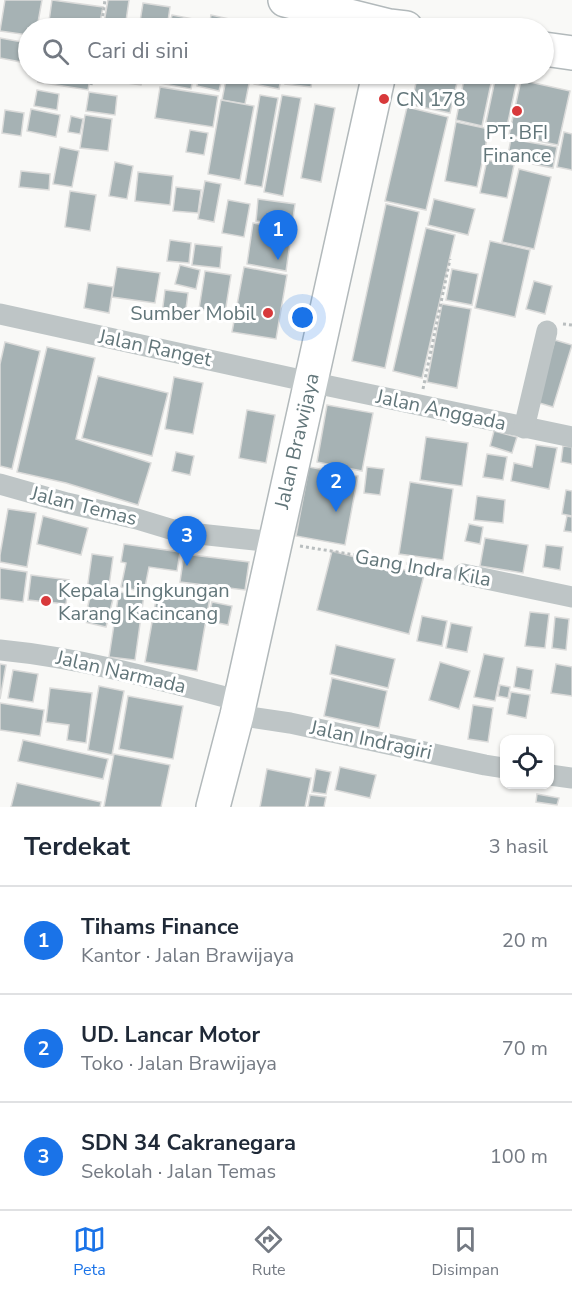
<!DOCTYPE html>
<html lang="id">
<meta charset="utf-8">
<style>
:root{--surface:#fff;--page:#f2f2f3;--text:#1f2937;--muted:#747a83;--line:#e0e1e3;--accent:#1a73e8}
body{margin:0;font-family:"Nunito Sans",sans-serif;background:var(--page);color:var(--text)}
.controls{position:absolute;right:18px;bottom:18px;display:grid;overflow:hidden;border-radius:12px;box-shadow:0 2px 4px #0004}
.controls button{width:54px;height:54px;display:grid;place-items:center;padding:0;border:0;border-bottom:2px solid var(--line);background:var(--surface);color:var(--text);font:30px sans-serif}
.you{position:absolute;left:303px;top:318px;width:21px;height:21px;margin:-15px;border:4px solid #fff;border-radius:50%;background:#1a73e8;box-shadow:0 0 0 9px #1a73e833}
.badge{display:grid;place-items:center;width:39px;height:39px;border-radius:50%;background:var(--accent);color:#fff;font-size:20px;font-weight:700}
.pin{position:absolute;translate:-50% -50px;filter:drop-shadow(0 2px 3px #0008)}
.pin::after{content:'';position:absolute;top:32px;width:21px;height:18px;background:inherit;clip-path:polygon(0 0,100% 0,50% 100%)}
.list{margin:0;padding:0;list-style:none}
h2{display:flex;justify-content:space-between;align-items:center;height:78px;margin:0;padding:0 24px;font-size:26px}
h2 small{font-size:20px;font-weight:400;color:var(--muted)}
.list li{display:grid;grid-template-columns:39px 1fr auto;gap:18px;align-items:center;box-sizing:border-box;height:108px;padding:0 24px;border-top:2px solid var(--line)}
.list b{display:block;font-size:22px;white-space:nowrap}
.list p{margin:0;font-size:20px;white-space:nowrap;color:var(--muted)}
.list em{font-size:20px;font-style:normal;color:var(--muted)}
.icon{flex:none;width:33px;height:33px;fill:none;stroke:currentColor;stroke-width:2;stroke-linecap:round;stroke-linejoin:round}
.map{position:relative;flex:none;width:572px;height:807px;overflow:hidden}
.search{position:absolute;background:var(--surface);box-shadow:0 2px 4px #0004;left:18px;right:18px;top:18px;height:66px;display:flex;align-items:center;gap:15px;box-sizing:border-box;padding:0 21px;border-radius:33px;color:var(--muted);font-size:22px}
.sheet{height:402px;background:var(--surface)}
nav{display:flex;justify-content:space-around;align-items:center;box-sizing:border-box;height:84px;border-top:2px solid var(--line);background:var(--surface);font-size:16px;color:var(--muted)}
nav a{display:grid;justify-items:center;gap:3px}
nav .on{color:var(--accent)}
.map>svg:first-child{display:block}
.building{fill:#a6b2b4;stroke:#dbdbda;stroke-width:1.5}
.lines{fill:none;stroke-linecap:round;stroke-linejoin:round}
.primary-casing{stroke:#b2b9bb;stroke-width:36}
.path{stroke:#b9bebf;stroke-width:3;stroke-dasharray:3 3;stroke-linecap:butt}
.minor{stroke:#bec5c6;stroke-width:21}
.primary{stroke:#fff;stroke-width:33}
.poi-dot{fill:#d8393b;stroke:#fff;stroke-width:2}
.labels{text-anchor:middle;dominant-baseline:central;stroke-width:6;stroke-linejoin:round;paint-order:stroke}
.poi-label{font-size:20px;fill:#62767a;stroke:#fff;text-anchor:start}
.street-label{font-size:20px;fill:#62767a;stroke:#fff}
</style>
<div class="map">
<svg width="572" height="807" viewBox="0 0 572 807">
<rect width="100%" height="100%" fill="#f9f9f7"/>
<g class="building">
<polygon points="5,0 42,0 37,28 28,28 28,35 0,31"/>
<polygon points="52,0 103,7 99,28 48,28"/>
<polygon points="108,0 129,0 125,28 103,28"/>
<polygon points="143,3 170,7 167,28 139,28"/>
<polygon points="172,15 204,21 202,28 169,28"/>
<polygon points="211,15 234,20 232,28 209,28"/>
<polygon points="0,38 28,43 26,63 0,58"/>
<polygon points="39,74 91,74 88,90 38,82"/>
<polygon points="99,74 143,74 141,85 98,79"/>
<polygon points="161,74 194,74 191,89 159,83"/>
<polygon points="199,74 223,74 219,91 197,86"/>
<polygon points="227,74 251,74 245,104 222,100"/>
<polygon points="256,74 282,74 279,89 254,84"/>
<polygon points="287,74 313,74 311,87 285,84"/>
<polygon points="418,74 459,74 450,113 411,105"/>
<polygon points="465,74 493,74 482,126 456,120"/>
<polygon points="496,75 517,80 506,131 485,127"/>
<polygon points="521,80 570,91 558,145 509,135"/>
<polygon points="160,87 218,96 213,127 155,118"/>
<polygon points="37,90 59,94 57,110 34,106"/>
<polygon points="89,92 117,96 115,115 86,111"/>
<polygon points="260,95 278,98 262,187 245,184"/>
<polygon points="282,95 301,98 283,196 264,192"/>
<polygon points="221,100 254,106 240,180 208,174"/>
<polygon points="315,104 335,108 321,182 301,178"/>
<polygon points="407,107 448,117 426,210 385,201"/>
<polygon points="31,109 60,115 56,137 27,131"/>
<polygon points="5,110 24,113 21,136 2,133"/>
<polygon points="85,115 112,119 108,151 80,148"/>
<polygon points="71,116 83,119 80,134 68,132"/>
<polygon points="456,122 489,129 477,187 445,181"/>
<polygon points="190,130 208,133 204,155 186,152"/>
<polygon points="564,132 572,134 572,170 557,167"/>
<polygon points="511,139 557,147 553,168 507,159"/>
<polygon points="60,147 79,151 72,187 53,184"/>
<polygon points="487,160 514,165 507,198 480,193"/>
<polygon points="115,162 133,166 127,199 109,196"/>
<polygon points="519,169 551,177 534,249 502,242"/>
<polygon points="21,171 50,174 49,190 19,187"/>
<polygon points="138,172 173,176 170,205 135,201"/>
<polygon points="205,181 221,184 214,222 198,219"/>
<polygon points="176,187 201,190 198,213 173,211"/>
<polygon points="70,191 96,195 90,231 65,227"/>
<polygon points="258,199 295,204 292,226 256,221"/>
<polygon points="434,199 475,209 468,235 428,225"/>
<polygon points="228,200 250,204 244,237 222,233"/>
<polygon points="386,204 419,212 385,368 352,361"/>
<polygon points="253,223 292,229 286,271 247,264"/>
<polygon points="426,228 455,235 422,378 393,371"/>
<polygon points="170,240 191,243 189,263 167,261"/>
<polygon points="490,241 530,250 515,317 475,308"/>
<polygon points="195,244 222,247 220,268 192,265"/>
<polygon points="180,265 200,270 196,289 175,284"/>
<polygon points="117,267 160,273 155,303 112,297"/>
<polygon points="244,267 287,275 276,339 232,332"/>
<polygon points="452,269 478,274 472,305 446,300"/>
<polygon points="205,271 231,275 225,313 199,309"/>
<polygon points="534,281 552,286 545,314 526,309"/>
<polygon points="88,283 113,287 109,313 84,308"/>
<polygon points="165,290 188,293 185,317 162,314"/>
<polygon points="442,304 471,309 457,388 427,382"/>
<polygon points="555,340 572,345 553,407 536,402"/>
<polygon points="5,342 40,351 12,469 0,466 0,364"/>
<polygon points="47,347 95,358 76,439 151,463 138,505 66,483 17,472"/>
<polygon points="98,376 168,393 152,456 82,438"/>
<polygon points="174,377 203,383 193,434 165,429"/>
<polygon points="327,405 373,413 362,471 317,462"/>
<polygon points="247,410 275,415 266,463 239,458"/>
<polygon points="494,431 517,437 512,453 490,446"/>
<polygon points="426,437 468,443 462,486 420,480"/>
<polygon points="536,445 557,448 549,489 511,481 514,463 532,467"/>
<polygon points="563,446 572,447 572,464 561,462"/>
<polygon points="176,452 194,456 190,475 172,471"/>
<polygon points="487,454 507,457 503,480 483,477"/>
<polygon points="309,467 358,476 345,545 296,536"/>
<polygon points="367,467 384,469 380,495 364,493"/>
<polygon points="410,482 453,489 443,560 399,554"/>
<polygon points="566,490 572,491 572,516 562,514"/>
<polygon points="477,496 505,500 503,523 474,520"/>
<polygon points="8,509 36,513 27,567 0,562 0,555"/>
<polygon points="43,516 88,528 81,555 37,544"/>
<polygon points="567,516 572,517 572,532 564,531"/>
<polygon points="469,524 483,527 480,544 465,541"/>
<polygon points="485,538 528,545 523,573 480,566"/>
<polygon points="124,544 180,552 177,571 149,567 144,592 121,587 126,563 121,562"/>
<polygon points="546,545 563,547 560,570 543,567"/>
<polygon points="332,551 424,575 409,634 317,610"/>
<polygon points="92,554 113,557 108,593 87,590"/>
<polygon points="184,554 249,562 245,590 180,582"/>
<polygon points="0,568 27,572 23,602 0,599"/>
<polygon points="31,575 69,580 66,604 28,600"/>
<polygon points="158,588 210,597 197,671 145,662"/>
<polygon points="119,592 144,595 135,660 109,657"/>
<polygon points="91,593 113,599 106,627 84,622"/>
<polygon points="212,602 232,606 228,625 208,621"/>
<polygon points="530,612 549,614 545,648 525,646"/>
<polygon points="422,616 447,621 442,646 417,641"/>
<polygon points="555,617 569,619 566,650 552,648"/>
<polygon points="451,623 472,627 467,652 446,648"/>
<polygon points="336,645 395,659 388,688 330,674"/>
<polygon points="484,654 504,658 495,701 474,697"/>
<polygon points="440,662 470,671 459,709 429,700"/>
<polygon points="0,664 6,665 0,699"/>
<polygon points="556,664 572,667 572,696 551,693"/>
<polygon points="517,667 533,670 530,690 514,687"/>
<polygon points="13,670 38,674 33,702 8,698"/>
<polygon points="332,678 387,691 379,728 324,716"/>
<polygon points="500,685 510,687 508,698 498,696"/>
<polygon points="99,686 124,691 112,755 88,750"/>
<polygon points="50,688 92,693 86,743 67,740 69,725 46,722"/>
<polygon points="511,692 530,695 526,718 507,714"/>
<polygon points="128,696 183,706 173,759 119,749"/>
<polygon points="0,703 44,710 40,736 0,730"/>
<polygon points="473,705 493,708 488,742 468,739"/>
<polygon points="23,740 108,759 103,779 18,761"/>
<polygon points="114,754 170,765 161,807 104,807"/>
<polygon points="340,767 376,775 370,798 335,790"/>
<polygon points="267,769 311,778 305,807 260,807"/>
<polygon points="316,769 331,772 326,794 312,792"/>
<polygon points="17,783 101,802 100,807 11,807"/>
<polygon points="537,794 559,798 557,805 536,802"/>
<polygon points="310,795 326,797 324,807 308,807"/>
</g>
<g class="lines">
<defs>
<g id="primary">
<polyline points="285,0 389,26 406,28"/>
<polyline points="544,49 572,53"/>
<polyline points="213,807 237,715 379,74"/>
</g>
</defs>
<use href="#primary" class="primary-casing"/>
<g class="path">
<polyline points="101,28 105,0"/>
<polyline points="91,85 93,74"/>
<polyline points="563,324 572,325"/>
<polyline points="423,389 450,259"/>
<polyline points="300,546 447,570"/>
</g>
<g class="minor">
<polyline points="0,314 310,382 572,437"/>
<polyline points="524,428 547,331"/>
<polyline points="0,484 67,503 137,519 180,532 274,542"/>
<polyline points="463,574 572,597"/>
<path d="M 0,650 C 82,658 161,680 240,701"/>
<polyline points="237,715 290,723 485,765 504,768"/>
<polyline points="550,775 572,778"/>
</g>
<use href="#primary" class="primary"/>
</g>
<g class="poi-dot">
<circle cx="384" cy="99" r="6"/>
<circle cx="517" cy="111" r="6"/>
<circle cx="268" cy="313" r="6"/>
<circle cx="46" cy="601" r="6"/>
</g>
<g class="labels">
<g class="poi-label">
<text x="396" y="99">CN 178</text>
<text x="517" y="132" text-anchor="middle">PT. BFI<tspan x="517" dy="23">Finance</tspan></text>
<text x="256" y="313" text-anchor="end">Sumber Mobil</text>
<text x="58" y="590">Kepala Lingkungan<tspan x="58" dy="23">Karang Kacincang</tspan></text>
</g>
<g class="street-label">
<text transform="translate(155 348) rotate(12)">Jalan Ranget</text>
<text transform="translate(441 410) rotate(12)">Jalan Anggada</text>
<text transform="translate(297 441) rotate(-77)">Jalan Brawijaya</text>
<text transform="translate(84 506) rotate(14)">Jalan Temas</text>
<text transform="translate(423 568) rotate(10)">Gang Indra Kila</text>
<text transform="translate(121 672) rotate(13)">Jalan Narmada</text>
<text transform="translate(371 740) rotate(12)">Jalan Indragiri</text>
</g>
</g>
</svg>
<div class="controls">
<button><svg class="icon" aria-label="locate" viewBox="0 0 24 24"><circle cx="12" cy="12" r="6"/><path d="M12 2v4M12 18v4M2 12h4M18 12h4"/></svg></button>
</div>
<div class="you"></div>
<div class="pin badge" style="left:278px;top:260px">1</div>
<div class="pin badge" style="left:336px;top:512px">2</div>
<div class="pin badge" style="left:187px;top:566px">3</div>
<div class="search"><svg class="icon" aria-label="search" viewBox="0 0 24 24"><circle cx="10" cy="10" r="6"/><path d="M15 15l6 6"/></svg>Cari di sini</div>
</div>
<section class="sheet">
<h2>Terdekat<small>3 hasil</small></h2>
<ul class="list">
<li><span class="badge">1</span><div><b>Tihams Finance</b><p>Kantor · Jalan Brawijaya</p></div><em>20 m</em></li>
<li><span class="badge">2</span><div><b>UD. Lancar Motor</b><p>Toko · Jalan Brawijaya</p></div><em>70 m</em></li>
<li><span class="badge">3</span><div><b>SDN 34 Cakranegara</b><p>Sekolah · Jalan Temas</p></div><em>100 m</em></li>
</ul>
</section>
<nav>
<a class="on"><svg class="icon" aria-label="map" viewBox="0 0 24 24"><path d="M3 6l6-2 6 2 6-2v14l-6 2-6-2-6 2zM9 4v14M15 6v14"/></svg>Peta</a>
<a><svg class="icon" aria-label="directions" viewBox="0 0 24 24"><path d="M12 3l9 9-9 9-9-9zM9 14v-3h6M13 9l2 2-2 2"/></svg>Rute</a>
<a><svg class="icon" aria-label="saved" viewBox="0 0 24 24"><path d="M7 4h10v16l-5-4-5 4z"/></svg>Disimpan</a>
</nav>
